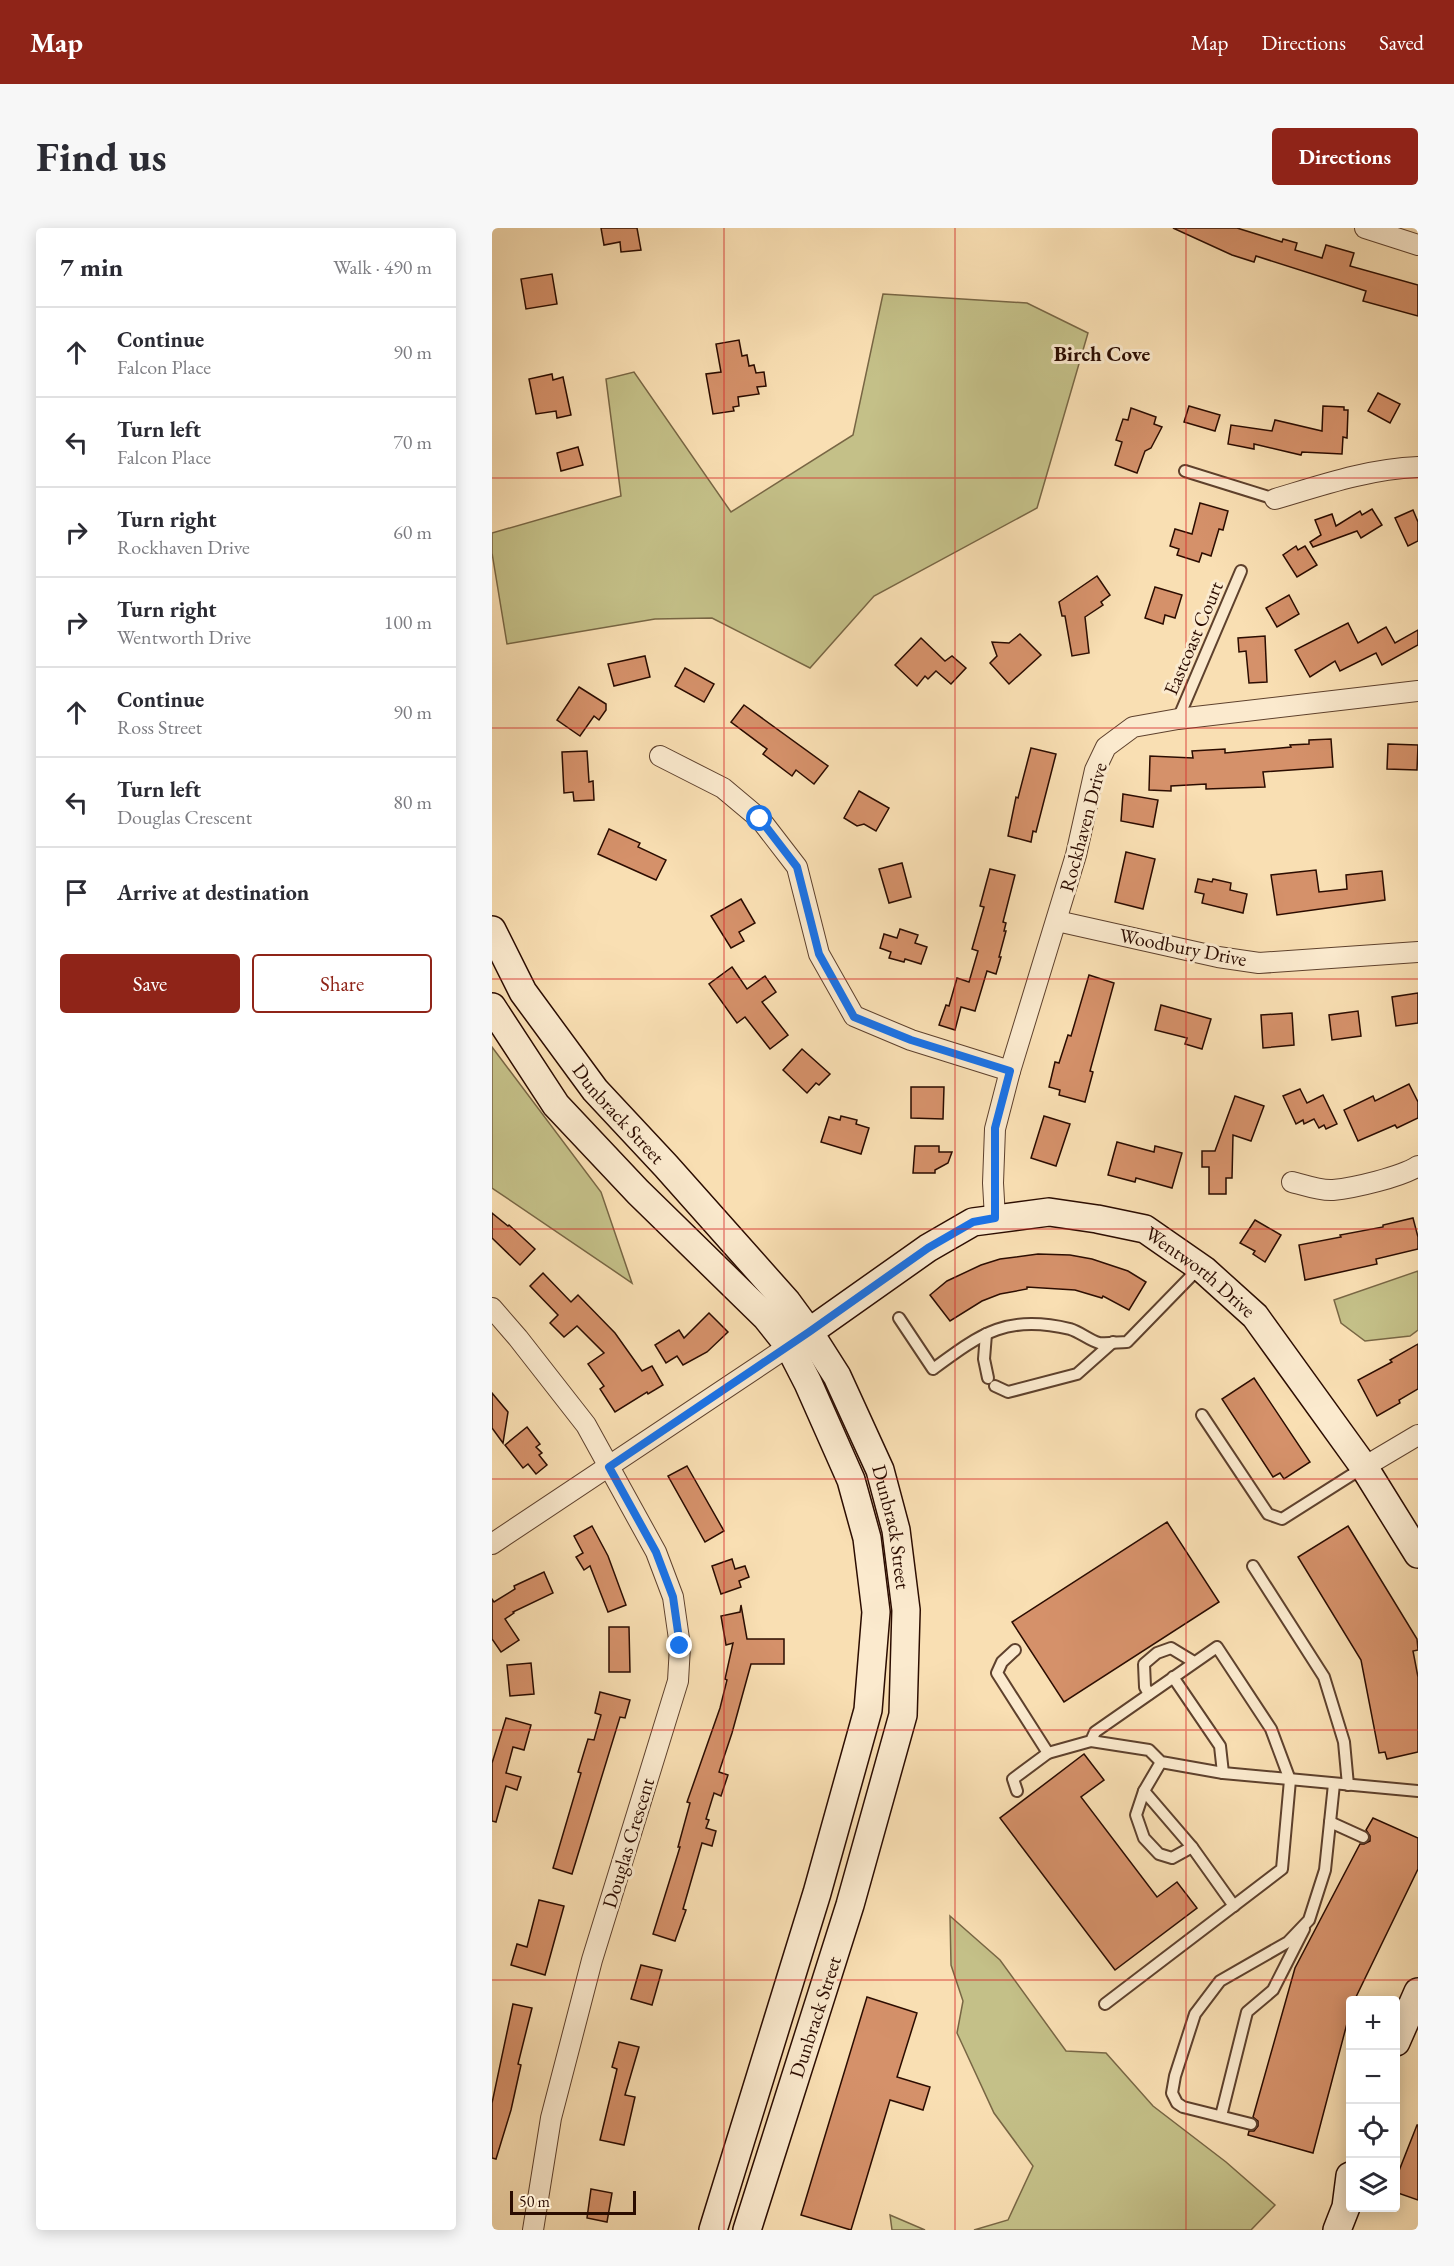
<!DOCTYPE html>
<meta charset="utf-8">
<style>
:root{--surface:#fff;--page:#f7f7f7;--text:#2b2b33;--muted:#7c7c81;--line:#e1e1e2;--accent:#8f2418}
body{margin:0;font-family:"EB Garamond",serif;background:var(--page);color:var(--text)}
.controls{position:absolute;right:18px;bottom:18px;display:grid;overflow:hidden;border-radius:6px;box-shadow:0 3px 15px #0003}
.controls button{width:54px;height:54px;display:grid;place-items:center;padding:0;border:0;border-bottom:2px solid var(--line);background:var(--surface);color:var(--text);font:30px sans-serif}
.scale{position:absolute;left:18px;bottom:15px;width:126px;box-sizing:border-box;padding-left:6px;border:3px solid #2b0c00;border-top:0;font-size:16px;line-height:21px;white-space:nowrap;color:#2b0c00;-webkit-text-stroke:4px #fbeace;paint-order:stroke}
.stop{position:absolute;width:18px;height:18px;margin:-14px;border:4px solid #1a73e8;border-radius:50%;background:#fff}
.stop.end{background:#1a73e8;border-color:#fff;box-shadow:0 2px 6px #0008}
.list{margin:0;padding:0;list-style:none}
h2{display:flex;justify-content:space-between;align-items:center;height:78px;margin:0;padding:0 24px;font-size:26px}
h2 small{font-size:20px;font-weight:400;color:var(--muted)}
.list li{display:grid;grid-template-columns:39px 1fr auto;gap:18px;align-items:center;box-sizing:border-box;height:90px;padding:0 24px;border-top:2px solid var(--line)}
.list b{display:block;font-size:22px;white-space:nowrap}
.list p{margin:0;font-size:20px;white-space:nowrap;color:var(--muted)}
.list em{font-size:20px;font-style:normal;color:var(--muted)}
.actions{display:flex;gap:12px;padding:18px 24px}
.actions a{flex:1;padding:14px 0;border:2px solid var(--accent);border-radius:6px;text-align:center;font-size:21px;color:var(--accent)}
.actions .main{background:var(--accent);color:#fff}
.icon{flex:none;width:33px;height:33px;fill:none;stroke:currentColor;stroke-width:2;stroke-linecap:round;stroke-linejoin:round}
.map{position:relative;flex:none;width:926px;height:2002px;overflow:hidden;border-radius:6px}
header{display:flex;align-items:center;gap:36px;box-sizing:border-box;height:84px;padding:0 30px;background:var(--accent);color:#fff}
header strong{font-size:28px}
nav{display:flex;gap:33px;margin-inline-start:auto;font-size:21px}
.intro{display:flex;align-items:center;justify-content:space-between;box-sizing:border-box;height:144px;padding:0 36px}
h1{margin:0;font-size:42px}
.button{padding:15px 27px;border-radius:6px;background:var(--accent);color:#fff;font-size:21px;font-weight:700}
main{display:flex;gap:36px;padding:0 36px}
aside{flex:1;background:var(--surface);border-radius:6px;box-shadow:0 3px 15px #0003}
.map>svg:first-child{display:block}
.green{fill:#c4c088;stroke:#786644;stroke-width:1.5}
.building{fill:#d5916a;stroke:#2b0c00;stroke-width:1.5}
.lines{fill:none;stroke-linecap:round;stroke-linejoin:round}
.lane-casing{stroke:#5e412d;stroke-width:14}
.street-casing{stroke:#5e412d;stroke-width:22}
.secondary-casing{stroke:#2b0c00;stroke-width:30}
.lane{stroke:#fbeace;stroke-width:10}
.street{stroke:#fbeace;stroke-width:20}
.secondary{stroke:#fbeace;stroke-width:27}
.route{stroke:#1a73e8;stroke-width:8}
.grid{fill:none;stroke:#d62828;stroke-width:1.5;stroke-opacity:0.55}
.labels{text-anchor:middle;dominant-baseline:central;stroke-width:6;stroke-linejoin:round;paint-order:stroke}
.street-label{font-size:20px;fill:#2b0c00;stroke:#fbeace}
.neighbourhood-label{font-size:21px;font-weight:bold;fill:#2b0c00;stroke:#fbeace}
</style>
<header>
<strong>Map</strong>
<nav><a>Map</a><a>Directions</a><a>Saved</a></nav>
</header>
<div class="intro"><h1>Find us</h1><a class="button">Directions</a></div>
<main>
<aside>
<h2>7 min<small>Walk · 490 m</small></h2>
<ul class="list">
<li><svg class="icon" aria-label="ahead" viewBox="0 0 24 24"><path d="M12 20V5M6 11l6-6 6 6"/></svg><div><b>Continue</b><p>Falcon Place</p></div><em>90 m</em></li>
<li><svg class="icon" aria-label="left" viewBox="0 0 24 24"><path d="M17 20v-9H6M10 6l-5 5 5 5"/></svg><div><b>Turn left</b><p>Falcon Place</p></div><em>70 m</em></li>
<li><svg class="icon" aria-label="right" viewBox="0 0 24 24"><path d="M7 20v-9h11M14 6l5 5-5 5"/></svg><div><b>Turn right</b><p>Rockhaven Drive</p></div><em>60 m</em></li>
<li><svg class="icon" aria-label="right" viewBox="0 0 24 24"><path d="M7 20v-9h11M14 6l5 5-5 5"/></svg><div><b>Turn right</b><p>Wentworth Drive</p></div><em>100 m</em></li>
<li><svg class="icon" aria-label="ahead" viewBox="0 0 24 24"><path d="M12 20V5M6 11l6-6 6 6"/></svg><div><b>Continue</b><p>Ross Street</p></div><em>90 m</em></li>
<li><svg class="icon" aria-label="left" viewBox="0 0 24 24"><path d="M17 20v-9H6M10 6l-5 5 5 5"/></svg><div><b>Turn left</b><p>Douglas Crescent</p></div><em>80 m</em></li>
<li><svg class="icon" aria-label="arrive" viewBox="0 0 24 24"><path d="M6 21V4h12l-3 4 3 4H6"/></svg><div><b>Arrive at destination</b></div></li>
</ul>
<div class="actions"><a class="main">Save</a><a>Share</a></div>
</aside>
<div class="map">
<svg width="926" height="2002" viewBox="0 0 926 2002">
<rect width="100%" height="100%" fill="#f9dfb3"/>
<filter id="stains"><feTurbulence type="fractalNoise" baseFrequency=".00333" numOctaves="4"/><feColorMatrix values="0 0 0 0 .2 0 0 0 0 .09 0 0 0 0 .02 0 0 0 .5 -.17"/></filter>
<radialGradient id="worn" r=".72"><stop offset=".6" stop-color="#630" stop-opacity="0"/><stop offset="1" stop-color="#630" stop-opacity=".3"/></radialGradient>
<g class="green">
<polygon points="391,66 535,75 596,105 545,280 382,368 318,440 220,390 163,391 15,416 0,325 0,305 129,268 114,151 142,144 239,284 361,207"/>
<polygon points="0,819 109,964 140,1055 0,960"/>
<polygon points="926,1043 926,1102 918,1108 873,1113 849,1095 842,1072"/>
<polygon points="458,1688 508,1732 574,1823 614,1825 661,1878 734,1934 783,1977 759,2002 482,2002 516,1992 541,1938 502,1885 465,1805 471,1773 459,1737"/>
<polygon points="398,1987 433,2002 400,2002"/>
</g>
<g class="building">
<polygon points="109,0 145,0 149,22 129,24 128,14 112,17"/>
<polygon points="681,0 745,0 790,14 791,11 805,15 803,22 830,30 834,17 862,25 858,38 926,57 926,88 871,73 874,63 764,28 762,34 740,27"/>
<polygon points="60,46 65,76 34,81 29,51"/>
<polygon points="247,112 250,128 255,127 257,138 262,137 264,145 272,144 274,158 265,159 267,166 246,169 247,178 241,179 242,183 221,186 214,146 229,144 224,116"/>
<polygon points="60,146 61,152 71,149 79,187 65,190 64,183 44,186 37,151"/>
<polygon points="886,165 908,176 898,195 876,183"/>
<polygon points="697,178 728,187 723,203 692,194"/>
<polygon points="831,178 852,179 852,182 856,182 855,210 851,209 850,226 810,224 809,227 762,216 762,221 736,216 739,197 780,203 783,192 830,203"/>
<polygon points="639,180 664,189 662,196 670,199 659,220 653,223 645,245 623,237 630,214 624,212 631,191 636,192"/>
<polygon points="86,219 91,237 69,243 65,225"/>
<polygon points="708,275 736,283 731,302 727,301 719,328 710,325 707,334 685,327 687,321 678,318 683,301 700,306"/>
<polygon points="880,281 890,297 869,310 865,303 821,319 818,314 829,307 823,292 840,286 844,298 868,283 870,287"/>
<polygon points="921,282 926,294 926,313 916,318 903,290"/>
<polygon points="804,318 806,322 813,318 825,337 805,349 791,327"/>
<polygon points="605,348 618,367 609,374 611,377 593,389 597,425 580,428 573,388 570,388 567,374"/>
<polygon points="663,359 690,367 683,390 673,387 671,396 653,390"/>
<polygon points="797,367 807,386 785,399 774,380"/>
<polygon points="856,395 866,415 894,399 903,415 926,402 926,417 890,437 884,425 848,443 843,433 818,449 803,422"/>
<polygon points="528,406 549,427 517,456 498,435 505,428 500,414 517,415"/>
<polygon points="773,408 775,454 757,455 754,423 747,424 746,410"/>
<polygon points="429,410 453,433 460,428 474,440 459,456 444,443 436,451 433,448 425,458 403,437"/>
<polygon points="153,428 158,449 122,458 116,436"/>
<polygon points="193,440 222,456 212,474 183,458"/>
<polygon points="87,459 114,476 114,482 107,492 102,488 88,508 65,492"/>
<polygon points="252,477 336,538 322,556 304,542 300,548 271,526 275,521 239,494"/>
<polygon points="839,511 841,539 771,544 773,559 714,561 714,556 679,558 679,563 657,562 658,528 701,530 700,523 733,521 733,525 799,519 798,517 817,516 817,512"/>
<polygon points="896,516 926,517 925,542 895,541"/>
<polygon points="539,520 564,526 544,604 541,603 539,614 516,608 524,569 526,570"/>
<polygon points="95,523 97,554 101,553 102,572 82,573 81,564 72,565 70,524"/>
<polygon points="367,563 397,580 384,603 372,596 365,598 352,590"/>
<polygon points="631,566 666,572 661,599 629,593"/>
<polygon points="117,601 148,615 146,619 174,632 164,652 106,626"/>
<polygon points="634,624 663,631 651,681 623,674"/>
<polygon points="410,635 419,669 397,675 387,641"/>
<polygon points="498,641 523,647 511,694 514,695 512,703 514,703 507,729 509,729 504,746 495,743 483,783 469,779 463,802 447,797 454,777 457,778 465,750 477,754 486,723 480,721 492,679 488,678"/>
<polygon points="824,642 827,664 855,661 854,647 890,643 893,672 785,687 779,647"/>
<polygon points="706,651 720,654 721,651 739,655 738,662 755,666 751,685 710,675 712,666 703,664"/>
<polygon points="249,671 263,695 247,704 252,713 239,720 219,688"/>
<polygon points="408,701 426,707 423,715 435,719 429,736 413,731 412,734 397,730 399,724 388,720 392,706 405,710"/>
<polygon points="240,739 255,761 273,748 284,764 270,774 296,807 278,821 253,789 245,795 217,756"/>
<polygon points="597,747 622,755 598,843 601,844 593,874 567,867 568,862 557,859 563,834 567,835 576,807 579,808"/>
<polygon points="926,765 926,795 904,798 900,769"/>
<polygon points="669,777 719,791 710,821 693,816 695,810 663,802"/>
<polygon points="866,783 869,808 840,812 837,787"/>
<polygon points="800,785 802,817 771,820 769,787"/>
<polygon points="310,821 338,846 327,857 324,855 315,865 291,842"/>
<polygon points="917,856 926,874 926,890 905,900 903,897 866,913 852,882 881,868 883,873"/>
<polygon points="419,859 452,859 451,891 419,890"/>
<polygon points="808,861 815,875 831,867 845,896 834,901 832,897 827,900 822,891 812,896 811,892 804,896 791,868"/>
<polygon points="743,868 772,878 759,913 741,907 740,950 734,950 734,966 717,966 717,939 710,939 710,923 723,923"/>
<polygon points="349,888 365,892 364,896 377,900 369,926 329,914 337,889 348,892"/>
<polygon points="552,888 578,896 564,938 539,930"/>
<polygon points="625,914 662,924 663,918 690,925 680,960 644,950 643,954 616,947"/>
<polygon points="423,918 447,918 447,924 460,924 456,935 443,942 443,945 421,945"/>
<polygon points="0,985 16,998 17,997 43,1021 28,1037 0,1010"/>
<polygon points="921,990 926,1009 926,1021 884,1031 885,1036 813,1052 807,1017 849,1009 848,1007 891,999 891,997"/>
<polygon points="763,992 789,1007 773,1034 761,1026 763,1023 748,1015"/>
<polygon points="546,1026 578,1027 600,1031 636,1043 654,1054 637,1082 611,1068 610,1070 583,1062 535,1059 535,1061 508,1066 490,1073 458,1093 438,1067 455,1053 489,1037 508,1031"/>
<polygon points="51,1045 79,1074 86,1067 123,1105 150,1143 160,1138 171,1157 156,1166 155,1164 123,1184 108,1161 112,1158 96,1136 112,1125 85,1098 72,1109 58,1095 66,1087 38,1058"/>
<polygon points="217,1085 236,1104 215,1124 191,1137 185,1128 174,1135 163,1117 187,1102 192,1110"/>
<polygon points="926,1116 926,1161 907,1172 908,1175 885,1188 866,1152 900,1134 898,1132"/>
<polygon points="762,1150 818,1234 792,1251 788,1245 781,1249 730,1171"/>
<polygon points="0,1165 16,1184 11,1215 0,1200"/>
<polygon points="35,1199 48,1216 44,1219 50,1225 47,1227 55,1237 44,1246 36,1236 31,1240 13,1217"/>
<polygon points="195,1238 232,1303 213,1314 176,1248"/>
<polygon points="675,1294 727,1374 572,1474 520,1394"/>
<polygon points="100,1298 116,1328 134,1377 116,1384 98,1338 92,1342 84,1329 91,1325 82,1308"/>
<polygon points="856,1298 925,1411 926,1422 921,1423 926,1449 926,1524 895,1531 893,1524 887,1525 869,1432 806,1329"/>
<polygon points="240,1331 243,1341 253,1338 257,1349 247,1353 249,1359 229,1366 220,1338"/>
<polygon points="52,1344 61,1365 21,1384 22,1385 13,1391 27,1412 9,1424 0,1411 0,1371 2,1374 23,1361 22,1358"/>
<polygon points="249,1377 255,1411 292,1411 292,1436 259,1436 240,1505 227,1544 236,1547 229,1568 222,1565 214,1591 217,1592 214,1600 224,1603 220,1618 210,1615 191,1681 194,1682 183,1713 161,1706 188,1619 186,1619 198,1575 195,1574 228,1480 235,1452 233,1451 241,1415 234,1417 229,1388 248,1384"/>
<polygon points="117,1399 137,1399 138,1444 117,1444"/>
<polygon points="39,1435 42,1466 18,1468 15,1437"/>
<polygon points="108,1464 138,1472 133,1490 128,1489 80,1646 61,1640 89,1545 86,1544 96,1511 102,1512 109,1487 103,1485"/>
<polygon points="14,1490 39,1497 32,1522 21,1519 14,1545 29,1549 25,1562 14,1558 4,1594 0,1593 0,1535"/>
<polygon points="592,1526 612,1552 589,1569 665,1669 685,1654 705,1680 623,1742 508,1590"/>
<polygon points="881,1590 926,1610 926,1641 862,1773 858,1773 858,1784 821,1925 756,1907 757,1903 762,1903 766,1898 766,1893 761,1889 803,1740 868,1616 872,1616 878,1613 878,1608 874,1602"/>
<polygon points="47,1672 72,1678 53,1747 19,1737 25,1716 35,1719"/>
<polygon points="149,1737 170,1742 160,1777 139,1771"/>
<polygon points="375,1769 425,1785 405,1849 438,1859 431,1882 398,1872 359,2002 309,1987"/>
<polygon points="21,1776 40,1780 26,1836 29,1837 19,1882 4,1931 0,1930 0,1875"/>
<polygon points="127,1814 147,1819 133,1867 143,1869 132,1917 108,1912 125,1841 120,1839"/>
<polygon points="925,1897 926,1897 926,1972 903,1964 903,1953"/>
<polygon points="99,1961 120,1965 115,1994 95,1990"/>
</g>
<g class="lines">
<defs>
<g id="lane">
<polyline points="693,243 783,271"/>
<polyline points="686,491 749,343"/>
<path d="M 407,1090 L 441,1141 C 490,1105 515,1086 578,1101 C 588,1104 597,1112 607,1115 C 616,1116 627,1114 635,1114 L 707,1040"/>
<polyline points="494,1106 492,1131 496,1150"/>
<polyline points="503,1158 516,1164 585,1146 621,1114"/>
<polyline points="710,1187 776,1286 790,1291 872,1239"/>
<polyline points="761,1338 832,1449 852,1514 856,1557"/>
<polyline points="523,1422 510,1434 505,1445 556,1525"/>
<polyline points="681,1449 728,1518 731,1545"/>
<polyline points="657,1466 653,1459 652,1436 665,1425 679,1420 702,1434"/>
<polyline points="599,1513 657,1522 669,1534 731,1545 926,1563"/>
<polyline points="669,1534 652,1563 700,1619 742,1678"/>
<polyline points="525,1563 521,1551 556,1525 599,1513 603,1504 725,1419 779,1501 798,1552 790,1641 613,1776"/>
<polyline points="652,1563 644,1587 652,1610 667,1626 680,1630 700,1619"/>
<polyline points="838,1594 871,1609"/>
<polyline points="729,1888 755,1784 781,1762 812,1701"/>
<polyline points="759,1896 691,1879 685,1875 680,1865 683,1848 703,1786 728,1753 796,1714 817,1692 833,1642 842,1556"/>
</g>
<g id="street">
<polyline points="873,0 926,17"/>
<path d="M 783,271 C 830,257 876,241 926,239"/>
<polyline points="168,528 231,560 268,591 305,639 327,726 362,788 419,812 518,843"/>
<polyline points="565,693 726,729 767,735 926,724"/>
<path d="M 800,954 C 812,957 828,963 841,962 C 862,960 909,949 926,938"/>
<polyline points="503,990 501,955 503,901 518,843 584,627 603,542 614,519 641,499 686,491 926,463"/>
<polyline points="0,1080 26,1110 94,1197 164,1324 181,1369 188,1418 186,1453 100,1732 59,1890 41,2002"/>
<polyline points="872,1239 926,1207"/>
<polyline points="0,1316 297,1118"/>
</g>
<g id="secondary">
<path id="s1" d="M 0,702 L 31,764 L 103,862 L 174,938 L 295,1074 L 317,1104 L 345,1148 L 388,1242 L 404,1302 L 414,1382 L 411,1487 L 358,1677 L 255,2002"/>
<polyline points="0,779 64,877 146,964 274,1089 297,1118 316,1155 359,1252 375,1310 384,1384 376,1482 325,1665 221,2002"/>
<path id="s2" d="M 303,1114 L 436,1020 L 481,994 L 557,984 L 605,991 L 653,1001 L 712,1042 L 763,1088 L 872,1239 L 926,1326"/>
<polyline points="904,1814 926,1764"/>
<polyline points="845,2002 854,1979 858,1948"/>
</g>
</defs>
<use href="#lane" class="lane-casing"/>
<use href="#street" class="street-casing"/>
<use href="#secondary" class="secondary-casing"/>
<use href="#lane" class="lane"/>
<use href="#street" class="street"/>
<use href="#secondary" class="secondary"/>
</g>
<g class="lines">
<polyline class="route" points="188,1418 181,1369 164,1324 117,1239 317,1104 436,1020 481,994 503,990 503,900 518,843 419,812 362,789 327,726 305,639 268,591"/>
</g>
<path class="grid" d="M 232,0 L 232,2002M 463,0 L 463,2002M 694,0 L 694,2002M 0,250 L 926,250M 0,500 L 926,500M 0,751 L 926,751M 0,1001 L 926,1001M 0,1251 L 926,1251M 0,1502 L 926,1502M 0,1752 L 926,1752"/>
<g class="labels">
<g class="street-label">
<text transform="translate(701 410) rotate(-67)">Eastcoast Court</text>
<text transform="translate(591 599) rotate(-75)">Rockhaven Drive</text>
<text transform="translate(691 719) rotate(11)">Woodbury Drive</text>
<text stroke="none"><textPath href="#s1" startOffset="224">Dunbrack Street</textPath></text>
<text stroke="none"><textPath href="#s2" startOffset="459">Wentworth Drive</textPath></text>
<text stroke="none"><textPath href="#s1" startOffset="728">Dunbrack Street</textPath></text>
<text transform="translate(136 1615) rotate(-73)">Douglas Crescent</text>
<text transform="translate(323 1789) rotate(-72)">Dunbrack Street</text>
</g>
<g class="neighbourhood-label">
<text x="610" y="125">Birch Cove</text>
</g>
</g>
<rect width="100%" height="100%" filter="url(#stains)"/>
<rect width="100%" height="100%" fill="url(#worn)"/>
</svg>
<div class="controls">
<button>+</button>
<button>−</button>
<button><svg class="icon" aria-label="locate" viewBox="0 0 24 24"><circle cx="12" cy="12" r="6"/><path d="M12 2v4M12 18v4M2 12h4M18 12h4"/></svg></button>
<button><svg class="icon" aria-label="layers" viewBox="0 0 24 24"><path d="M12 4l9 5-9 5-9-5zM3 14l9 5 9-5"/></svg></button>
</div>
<div class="scale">50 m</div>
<div class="stop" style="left:268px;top:591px"></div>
<div class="stop end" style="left:188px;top:1418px"></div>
</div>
</main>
